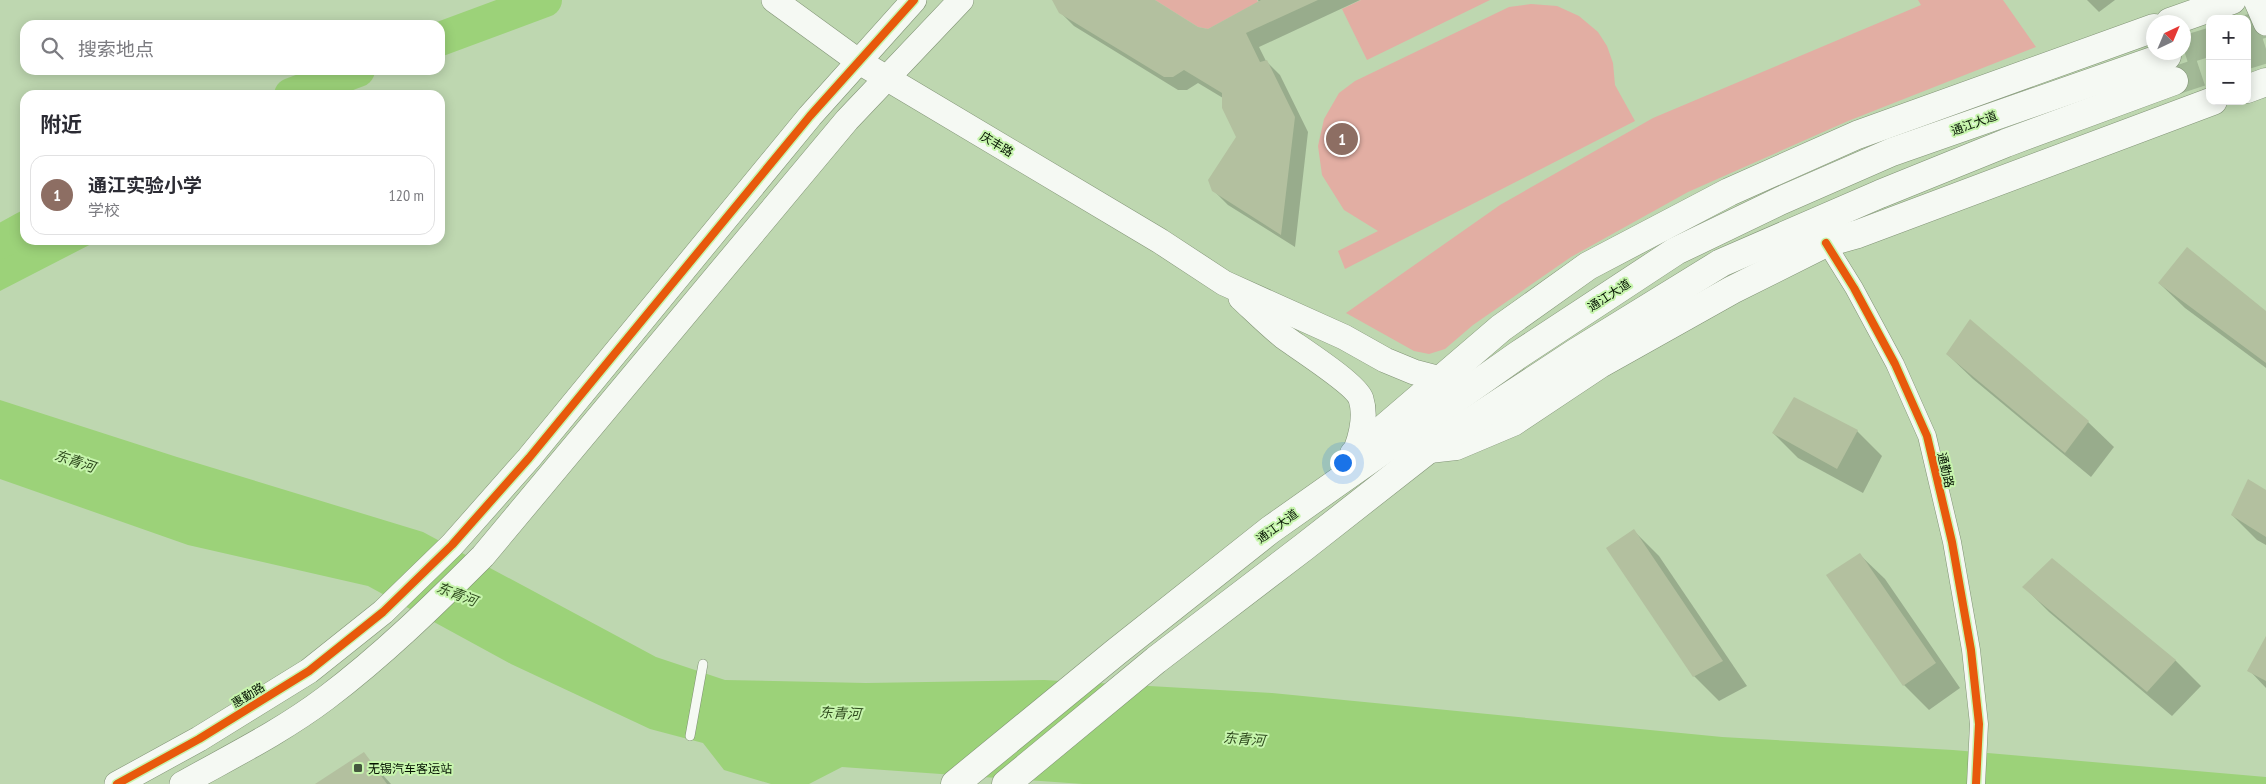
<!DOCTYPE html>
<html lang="zh">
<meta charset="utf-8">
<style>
:root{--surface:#fff;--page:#f2f2f3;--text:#2b2b33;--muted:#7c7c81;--line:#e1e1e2;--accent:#111827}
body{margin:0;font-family:"PT Sans Narrow","Noto Sans SC",sans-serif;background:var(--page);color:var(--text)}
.controls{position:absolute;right:15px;top:15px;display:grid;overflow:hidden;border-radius:10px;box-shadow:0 2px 12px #0003}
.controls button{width:45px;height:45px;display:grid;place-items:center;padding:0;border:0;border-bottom:1px solid var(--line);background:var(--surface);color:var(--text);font:25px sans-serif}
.compass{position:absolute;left:2146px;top:15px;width:45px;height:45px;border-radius:50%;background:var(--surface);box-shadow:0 2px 12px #0003;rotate:44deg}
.you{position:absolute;left:1342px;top:462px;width:18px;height:18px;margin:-12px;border:4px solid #fff;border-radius:50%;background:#1a73e8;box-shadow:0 0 0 8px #1a73e833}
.badge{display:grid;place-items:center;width:32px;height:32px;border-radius:50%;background:var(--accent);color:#fff;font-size:16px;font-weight:700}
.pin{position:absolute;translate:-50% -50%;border:2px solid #fff;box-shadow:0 1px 5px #0006}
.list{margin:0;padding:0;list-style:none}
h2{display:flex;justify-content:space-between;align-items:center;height:65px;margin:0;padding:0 20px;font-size:21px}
h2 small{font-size:16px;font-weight:400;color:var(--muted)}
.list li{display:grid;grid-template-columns:32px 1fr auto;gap:15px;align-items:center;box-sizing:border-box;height:80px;margin:0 10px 10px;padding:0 10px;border:1px solid var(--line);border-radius:15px}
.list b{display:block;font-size:19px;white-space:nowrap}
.list p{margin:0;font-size:16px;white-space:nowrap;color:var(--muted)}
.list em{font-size:16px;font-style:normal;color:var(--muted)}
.icon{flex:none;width:28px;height:28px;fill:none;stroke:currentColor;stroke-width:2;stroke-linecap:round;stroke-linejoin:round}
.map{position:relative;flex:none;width:2266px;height:784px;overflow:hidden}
.search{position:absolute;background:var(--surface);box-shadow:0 2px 12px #0003;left:20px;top:20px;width:425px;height:55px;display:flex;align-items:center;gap:12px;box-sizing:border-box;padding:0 18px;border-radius:15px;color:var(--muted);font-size:19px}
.panel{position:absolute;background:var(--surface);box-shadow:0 2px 12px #0003;left:20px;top:90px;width:425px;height:155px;border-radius:15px}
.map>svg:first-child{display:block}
.green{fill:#e2aea3}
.water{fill:#9cd279}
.shadow{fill:#0003}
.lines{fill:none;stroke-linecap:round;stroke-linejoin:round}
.river{stroke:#9cd279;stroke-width:34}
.building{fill:#b3c09f}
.highway-tunnel{stroke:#a2b996;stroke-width:28;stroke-dasharray:28 14;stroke-linecap:butt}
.lane-casing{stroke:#809375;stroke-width:10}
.street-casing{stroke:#809375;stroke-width:19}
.secondary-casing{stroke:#809375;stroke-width:26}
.primary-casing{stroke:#809375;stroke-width:29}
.highway-casing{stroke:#809375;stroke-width:29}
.lane{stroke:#f5f9f3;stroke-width:9}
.street{stroke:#f5f9f3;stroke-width:18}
.secondary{stroke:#f5f9f3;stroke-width:25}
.primary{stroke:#f5f9f3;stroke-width:28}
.highway{stroke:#f5f9f3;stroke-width:28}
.cycleway-casing{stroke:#c7f5ad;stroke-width:11}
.cycleway{stroke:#e8590c;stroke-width:8}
.poi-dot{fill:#45573e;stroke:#c7f5ad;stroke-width:2}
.labels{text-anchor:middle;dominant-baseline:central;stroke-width:4;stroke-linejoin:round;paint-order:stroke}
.street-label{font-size:12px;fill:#041200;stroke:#c7f5ad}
.poi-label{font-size:12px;fill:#041200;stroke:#c7f5ad;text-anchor:start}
.water-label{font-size:14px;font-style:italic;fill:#2e491d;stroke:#c7f5ad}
</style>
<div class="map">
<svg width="2266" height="784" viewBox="0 0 2266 784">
<rect width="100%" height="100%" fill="#bed7b0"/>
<g class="green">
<polygon points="1155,0 1257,0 1258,2 1208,29 1198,27"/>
<polygon points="1361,0 1490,0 1367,60 1342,9"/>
<polygon points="1918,0 2003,0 2036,47 1848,121 1688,192 1571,257 1473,325 1445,349 1429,354 1414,351 1346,313 1500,205 1653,118 1921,5"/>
<polygon points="1531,4 1557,6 1579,16 1598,32 1607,46 1613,63 1615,85 1635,121 1345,269 1338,251 1378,231 1344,210 1322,175 1318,146 1324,119 1339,93 1355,81 1509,7"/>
</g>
<g class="water">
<polygon points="25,231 25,240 99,240 0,291 0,233"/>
<polygon points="0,400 177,457 423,532 656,657 725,680 866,683 1044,680 1272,693 1722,737 1953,750 2266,777 2266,784 1083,784 842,767 809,784 771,784 724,770 703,743 650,729 511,664 368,586 188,545 0,479"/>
</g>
<g class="shadow">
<polygon points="1057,0 1153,0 1198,28 1208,30 1259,2 1258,0 1360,0 1259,47 1266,61 1280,75 1308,132 1295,247 1228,205 1213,190 1238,137 1223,98 1198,83 1187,90 1178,90 1074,26 1060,12"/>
<polygon points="2087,0 2115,0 2099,12"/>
<polygon points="2159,283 2266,312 2266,368 2185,308"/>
<polygon points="1947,354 2088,422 2114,447 2091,477 1973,379"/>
<polygon points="1857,431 1882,456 1863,493 1798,458 1773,433"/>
<polygon points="2266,491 2266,545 2257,540 2232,515"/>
<polygon points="1634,531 1659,556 1747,686 1719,701 1694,676"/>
<polygon points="1859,554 1885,579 1960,688 1929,710 1904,685"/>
<polygon points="2052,559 2176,661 2201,686 2172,716 2049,612 2024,587"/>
<polygon points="2266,639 2266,688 2249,670"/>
<polygon points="364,754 391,784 318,784"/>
</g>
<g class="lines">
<g class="river">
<polyline points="440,39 545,0"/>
<polyline points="291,95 358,70"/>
<polyline points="0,242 25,228"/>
</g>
</g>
<g class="building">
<polygon points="1052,0 1155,0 1198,27 1208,29 1261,0 1318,0 1246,33 1260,62 1267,60 1295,117 1281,235 1212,191 1208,180 1236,137 1222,108 1222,93 1184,70 1173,77 1164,77 1059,13"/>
<polygon points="2187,247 2266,311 2266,363 2158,283"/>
<polygon points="1970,319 2089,421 2065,453 1946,354"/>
<polygon points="1794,397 1858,430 1837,469 1772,433"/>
<polygon points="2248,479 2266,490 2266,537 2231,515"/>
<polygon points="1634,529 1723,661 1693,677 1606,548"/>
<polygon points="1860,553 1936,663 1903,686 1826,575"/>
<polygon points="2052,558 2176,660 2147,692 2022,587"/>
<polygon points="2266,636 2266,681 2247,671"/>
<polygon points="364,752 387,784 315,784"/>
</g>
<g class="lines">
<g class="highway-tunnel">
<polyline points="2247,29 2266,23"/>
<polyline points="2184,50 2210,42"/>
<polyline points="2247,55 2266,49"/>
<polyline points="2174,81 2210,69"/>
</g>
<defs>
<polyline id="lane" points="690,736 703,664"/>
<polyline id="street" points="1826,243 1854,288 1895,364 1927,436 1952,542 1971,650 1979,724 1976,784"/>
<g id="secondary">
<polyline points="774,0 858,61 1160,241 1224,283 1344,337 1385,360 1414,372 1441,379 1459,376"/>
<polyline points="2256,0 2266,23"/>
<path d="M 1241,298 C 1255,311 1269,325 1284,337 C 1299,348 1356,384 1361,399 C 1367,418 1360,444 1350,462"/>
<polyline points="117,784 199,739 309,671 383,612 452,545 529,458 810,116 914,0"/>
<path d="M 182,784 C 230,757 281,732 326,698 C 383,655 433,606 483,556 L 847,120 L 961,0"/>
</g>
<g id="primary">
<polyline points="2170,22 2232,0"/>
<polyline points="2247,89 2266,82"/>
<polyline points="1429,449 1456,446 1513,422 1600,364 1732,290 1826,243 1858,234 2213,101"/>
<polyline points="1354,454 1501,328 1588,266 1729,192 1857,135 2154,28"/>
</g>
<g id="highway">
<polyline points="955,784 1116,652 1270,530 1518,355 1676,251 1780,201 1892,152 2167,56"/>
<polyline points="1006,784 1156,660 1304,547 1429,449 1575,353 1721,263 1880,194 2006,143 2174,81"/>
</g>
</defs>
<use href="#lane" class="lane-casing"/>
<use href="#street" class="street-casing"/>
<use href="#secondary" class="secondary-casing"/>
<use href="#primary" class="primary-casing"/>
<use href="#highway" class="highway-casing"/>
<use href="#lane" class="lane"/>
<use href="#street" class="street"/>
<use href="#secondary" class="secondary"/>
<use href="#primary" class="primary"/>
<use href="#highway" class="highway"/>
<defs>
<g id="cycleway">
<polyline points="1826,243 1854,288 1895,364 1927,436 1952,542 1971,650 1979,724 1976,784"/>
<polyline points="117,784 199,739 309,671 383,612 452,545 529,458 810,116 914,0"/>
</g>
</defs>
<use href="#cycleway" class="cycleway-casing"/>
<use href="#cycleway" class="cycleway"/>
</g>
<rect class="poi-dot" x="353" y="763" width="10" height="10" rx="2.5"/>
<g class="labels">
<g class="street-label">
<text transform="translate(1974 123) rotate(-20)">通江大道</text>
<text transform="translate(997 144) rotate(31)">庆丰路</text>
<text transform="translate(1609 295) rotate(-33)">通江大道</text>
<text transform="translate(1946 470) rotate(77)">通勤路</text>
<text transform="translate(1277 526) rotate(-36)">通江大道</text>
<text transform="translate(248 695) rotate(-32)">惠勤路</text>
</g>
<g class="poi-label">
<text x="368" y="768">无锡汽车客运站</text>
</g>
<g class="water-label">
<text transform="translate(75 461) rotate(18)">东青河</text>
<text transform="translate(457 594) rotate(21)">东青河</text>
<text transform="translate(840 713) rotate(3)">东青河</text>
<text transform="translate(1244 739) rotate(5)">东青河</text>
</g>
</g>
</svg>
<div class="controls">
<button>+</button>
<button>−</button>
</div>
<svg class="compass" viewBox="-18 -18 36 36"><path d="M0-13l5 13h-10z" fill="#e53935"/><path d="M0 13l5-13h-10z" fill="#7c7c81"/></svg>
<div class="you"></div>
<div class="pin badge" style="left:1342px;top:139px;background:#8d6e63">1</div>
<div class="search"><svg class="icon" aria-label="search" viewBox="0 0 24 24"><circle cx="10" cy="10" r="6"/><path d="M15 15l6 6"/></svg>搜索地点</div>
<section class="panel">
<h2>附近<small></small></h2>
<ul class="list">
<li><span class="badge" style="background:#8d6e63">1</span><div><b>通江实验小学</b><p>学校</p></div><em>120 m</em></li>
</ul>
</section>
</div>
